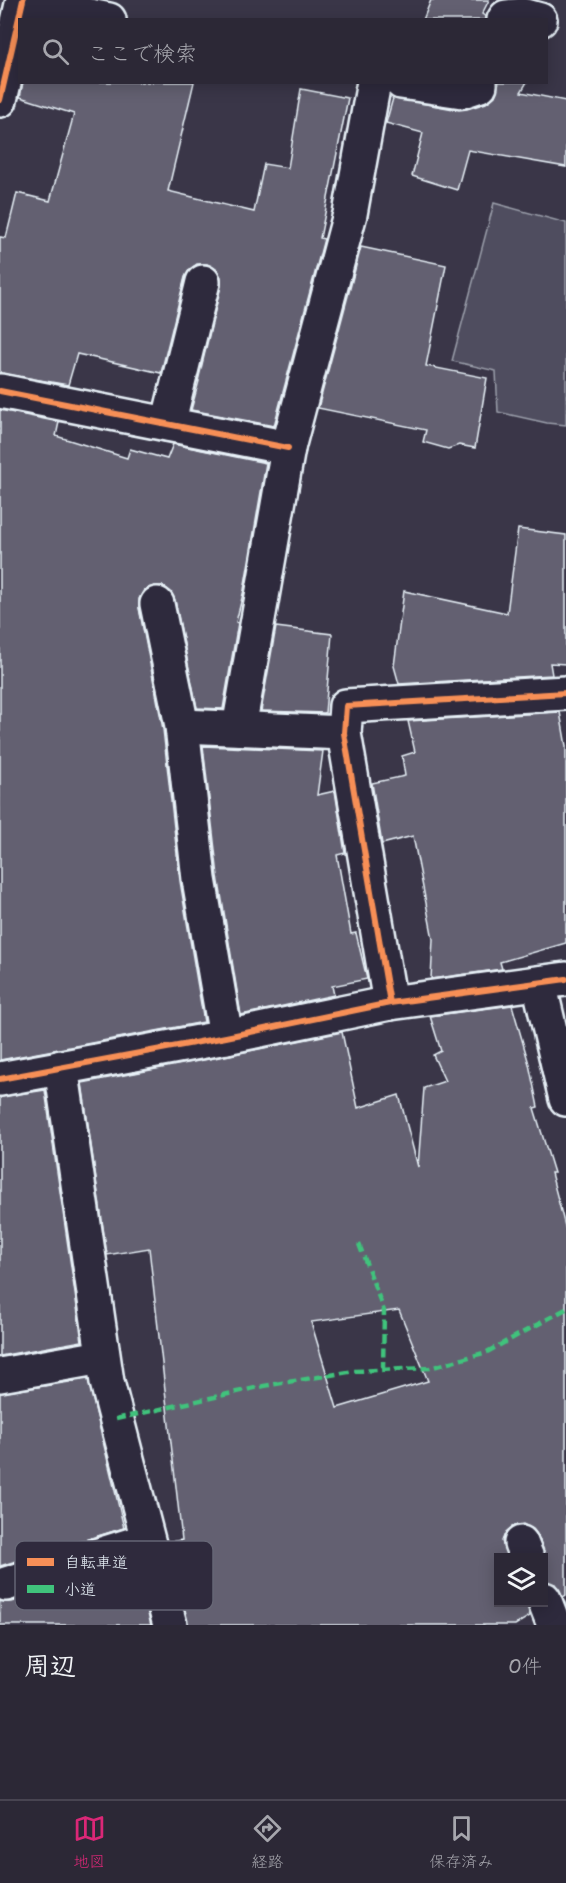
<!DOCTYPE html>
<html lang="ja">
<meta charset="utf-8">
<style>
:root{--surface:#2c2836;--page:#34303e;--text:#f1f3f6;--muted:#a6a6ad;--line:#484451;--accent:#db2777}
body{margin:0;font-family:"Shantell Sans","Klee One",sans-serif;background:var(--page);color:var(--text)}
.controls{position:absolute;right:18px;bottom:18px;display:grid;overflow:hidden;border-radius:0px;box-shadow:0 3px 15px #0003}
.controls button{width:54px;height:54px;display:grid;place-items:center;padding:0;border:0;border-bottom:2px solid var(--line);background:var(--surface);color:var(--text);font:30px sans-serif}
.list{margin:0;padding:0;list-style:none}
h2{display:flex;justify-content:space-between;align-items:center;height:78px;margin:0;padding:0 24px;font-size:26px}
h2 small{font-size:20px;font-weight:400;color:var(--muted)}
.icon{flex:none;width:33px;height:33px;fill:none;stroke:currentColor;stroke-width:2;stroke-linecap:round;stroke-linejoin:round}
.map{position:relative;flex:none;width:566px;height:1625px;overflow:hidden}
.search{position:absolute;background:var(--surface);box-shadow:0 3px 15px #0003;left:18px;right:18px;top:18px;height:66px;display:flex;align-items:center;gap:15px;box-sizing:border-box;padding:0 21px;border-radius:0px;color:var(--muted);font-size:22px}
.sheet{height:174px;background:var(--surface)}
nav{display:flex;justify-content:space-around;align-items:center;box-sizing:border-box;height:84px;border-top:2px solid var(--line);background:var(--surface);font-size:16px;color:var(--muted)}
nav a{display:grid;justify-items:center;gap:3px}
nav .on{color:var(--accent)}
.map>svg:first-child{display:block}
.green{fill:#504e5f;stroke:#9ca0ac;stroke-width:1.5}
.building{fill:#636171;stroke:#e8f1f8;stroke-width:1.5;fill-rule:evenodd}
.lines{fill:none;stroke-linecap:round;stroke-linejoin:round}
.minor-casing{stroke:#e8f1f8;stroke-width:38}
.minor{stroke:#2f2a3d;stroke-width:33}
.quiet{stroke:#40c37c;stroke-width:4.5;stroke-dasharray:9 4.5;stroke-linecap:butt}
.cycleway-casing{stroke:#2f2a3d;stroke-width:10}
.cycleway{stroke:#f78f57;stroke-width:6}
.key{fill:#2f2a3d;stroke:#666675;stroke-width:1.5}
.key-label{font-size:16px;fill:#e8f1f8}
</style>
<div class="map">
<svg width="566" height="1625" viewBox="0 0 566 1625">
<rect width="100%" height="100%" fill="#3a3648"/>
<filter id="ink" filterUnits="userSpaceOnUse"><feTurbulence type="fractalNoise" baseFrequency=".0167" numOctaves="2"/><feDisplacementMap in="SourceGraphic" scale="12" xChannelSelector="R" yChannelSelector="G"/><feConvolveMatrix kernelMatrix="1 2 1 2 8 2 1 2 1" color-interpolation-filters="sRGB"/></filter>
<g filter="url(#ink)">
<polygon class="green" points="494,203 566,223 566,425 547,423 498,412 496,371 452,361"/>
<g class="building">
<polygon points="431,0 489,0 482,14 486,17 485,20 423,20"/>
<polygon points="23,82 194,82 168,191 254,212 264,164 288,168 301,89 348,98 320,238 324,239 274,426 191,410 199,381 198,381 221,286 221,277 216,269 207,264 197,264 190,269 185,277 161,373 77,354 68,385 0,373 0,237 6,238 17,193 50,201 74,114 20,97"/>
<polygon points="499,82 527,82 521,92 566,101 566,167 468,150 457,190 412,176 423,133 386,123 393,98 459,110 467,109 486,103 495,96"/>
<polygon points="361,247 446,265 426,366 487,378 475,448 459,445 448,449 423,442 426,430 318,408"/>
<polygon points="0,410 59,422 56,436 127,458 130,449 167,459 173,444 266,463 244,590 236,622 238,623 223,709 197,708 175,600 171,592 163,586 154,586 144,590 139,599 139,608 163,729 180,881 204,1022 0,1060"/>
<polygon points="518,529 566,535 566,664 550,663 552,675 399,684 394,666 404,591 507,613"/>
<polygon points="276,627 332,634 325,713 261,711"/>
<polygon points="560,712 566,746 566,943 500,962 502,969 431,979 433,939 413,836 382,844 372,783 405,776 402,756 415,752 408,721"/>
<polygon points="203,746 323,751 317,795 335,791 345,853 337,855 351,934 356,933 367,979 332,986 334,995 241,1015 218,876"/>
<path d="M 512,1005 L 529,1064 L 538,1107 L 534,1108 L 554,1173 L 551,1173 L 566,1230 L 566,1595 L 563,1597 L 555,1584 L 543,1581 L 543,1566 L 546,1560 L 544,1551 L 538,1536 L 533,1529 L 523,1524 L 514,1526 L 506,1532 L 502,1541 L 507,1557 L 498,1557 L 498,1602 L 526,1602 L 530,1616 L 515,1625 L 188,1625 L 168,1542 L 182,1540 L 149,1248 L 107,1255 L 82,1083 L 230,1055 L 342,1032 L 358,1108 L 399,1095 L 418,1167 L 424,1088 L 445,1081 L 433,1055 L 441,1051 L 430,1016 ZM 399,1310 L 428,1381 L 337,1408 L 311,1322 Z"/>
<polygon points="45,1090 82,1341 0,1356 0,1097"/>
<polygon points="88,1379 124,1528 0,1566 0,1393"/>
<polygon points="135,1563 151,1625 0,1625 0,1601 12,1602"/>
</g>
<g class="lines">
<defs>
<g id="minor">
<polyline points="23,2 109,20"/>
<polyline points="504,20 506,17 522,15 540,20"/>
<polyline points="401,82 462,91 480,85 480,82"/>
<polyline points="0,100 23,0"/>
<polyline points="0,391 288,448"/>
<polyline points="168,424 203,282"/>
<polyline points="157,604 182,726 199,879 226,1037"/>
<polyline points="182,726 344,733"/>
<polyline points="239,728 288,448 350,214 374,82"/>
<polyline points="539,983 566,1099"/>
<polyline points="390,1003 344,733 346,706 566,693"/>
<polyline points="61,1067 107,1382 170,1625"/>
<polyline points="0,1079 226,1037 390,1003 566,979"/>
<polyline points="0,1375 102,1357"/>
<polyline points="521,1543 527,1558"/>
<polyline points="6,1584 147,1540"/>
<polyline points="544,1599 554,1625"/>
</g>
</defs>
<use href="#minor" class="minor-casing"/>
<use href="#minor" class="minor"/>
<g class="quiet">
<polyline points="359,1244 384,1311 383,1369"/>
<polyline points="116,1419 264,1386 354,1371 430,1368 487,1352 566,1309"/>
</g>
<defs>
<g id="cycleway">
<polyline points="0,100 23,0"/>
<polyline points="0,391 288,448"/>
<polyline points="390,1003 344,733 346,706 566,693"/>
<polyline points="0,1079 226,1037 390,1003 566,979"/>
</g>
</defs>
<use href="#cycleway" class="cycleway-casing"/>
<use href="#cycleway" class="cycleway"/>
</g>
</g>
<rect x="15" y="1541" width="198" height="69" rx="9" class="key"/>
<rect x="27" y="1558" width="27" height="8" fill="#f78f57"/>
<rect x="27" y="1585" width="27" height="8" fill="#40c37c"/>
<g class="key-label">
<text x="64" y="1568">自転車道</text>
<text x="64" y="1595">小道</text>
</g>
</svg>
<div class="controls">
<button><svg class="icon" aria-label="layers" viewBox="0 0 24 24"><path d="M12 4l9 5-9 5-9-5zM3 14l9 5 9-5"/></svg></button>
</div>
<div class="search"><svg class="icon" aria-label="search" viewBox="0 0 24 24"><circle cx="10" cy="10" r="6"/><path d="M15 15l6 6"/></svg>ここで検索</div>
</div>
<section class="sheet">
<h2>周辺<small>0件</small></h2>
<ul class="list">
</ul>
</section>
<nav>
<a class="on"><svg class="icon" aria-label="map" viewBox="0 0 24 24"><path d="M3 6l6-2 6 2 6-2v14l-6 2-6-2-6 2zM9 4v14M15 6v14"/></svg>地図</a>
<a><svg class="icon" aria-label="directions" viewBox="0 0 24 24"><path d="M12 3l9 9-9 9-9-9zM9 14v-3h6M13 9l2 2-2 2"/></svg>経路</a>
<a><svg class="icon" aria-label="saved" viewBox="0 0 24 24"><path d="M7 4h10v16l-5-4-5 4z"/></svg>保存済み</a>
</nav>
